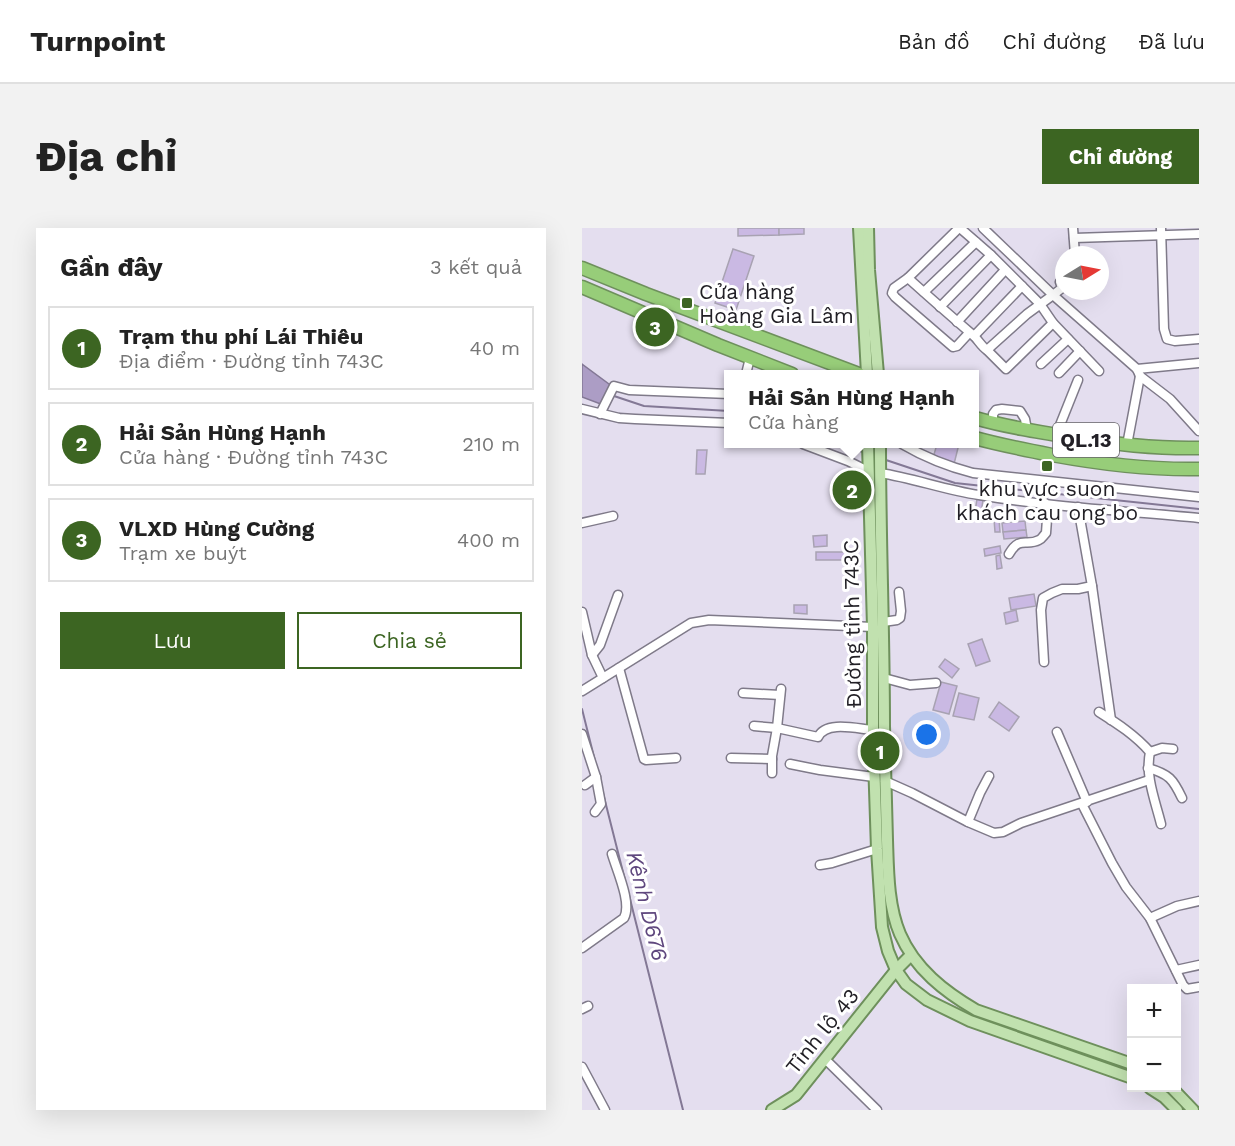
<!DOCTYPE html>
<html lang="vi">
<meta charset="utf-8">
<style>
:root{--surface:#fff;--page:#f2f2f2;--text:#222;--muted:#767676;--line:#e0e0e0;--accent:#3c6522}
body{margin:0;font-family:"Work Sans",sans-serif;background:var(--page);color:var(--text)}
.controls{position:absolute;right:18px;bottom:18px;display:grid;overflow:hidden;border-radius:0px;box-shadow:0 6px 24px #0002}
.controls button{width:54px;height:54px;display:grid;place-items:center;padding:0;border:0;border-bottom:2px solid var(--line);background:var(--surface);color:var(--text);font:30px sans-serif}
.compass{position:absolute;left:473px;top:18px;width:54px;height:54px;border-radius:50%;background:var(--surface);box-shadow:0 6px 24px #0002;rotate:80deg}
.you{position:absolute;left:345px;top:507px;width:21px;height:21px;margin:-15px;border:4px solid #fff;border-radius:50%;background:#1a73e8;box-shadow:0 0 0 9px #1a73e833}
.badge{display:grid;place-items:center;width:39px;height:39px;border-radius:50%;background:var(--accent);color:#fff;font-size:20px;font-weight:700}
.pin{position:absolute;translate:-50% -50%;border:3px solid #fff;box-shadow:0 2px 6px #0006}
.popup{position:absolute;left:142px;top:142px;width:255px;height:78px;box-sizing:border-box;display:grid;place-content:center;border-radius:0px;background:var(--surface);filter:drop-shadow(0 2px 4px #0005);font-size:20px;white-space:nowrap;color:var(--muted)}
.popup b{font-size:22px;color:var(--text)}
.popup::after{content:'';position:absolute;left:50%;top:100%;margin-left:-12px;border:12px solid transparent;border-top-color:var(--surface)}
.list{margin:0;padding:0;list-style:none}
h2{display:flex;justify-content:space-between;align-items:center;height:78px;margin:0;padding:0 24px;font-size:26px}
h2 small{font-size:20px;font-weight:400;color:var(--muted)}
.list li{display:grid;grid-template-columns:39px 1fr auto;gap:18px;align-items:center;box-sizing:border-box;height:84px;margin:0 12px 12px;padding:0 12px;border:2px solid var(--line);border-radius:0px}
.list b{display:block;font-size:22px;white-space:nowrap}
.list p{margin:0;font-size:20px;white-space:nowrap;color:var(--muted)}
.list em{font-size:20px;font-style:normal;color:var(--muted)}
.actions{display:flex;gap:12px;padding:18px 24px}
.actions a{flex:1;padding:14px 0;border:2px solid var(--accent);border-radius:0px;text-align:center;font-size:21px;color:var(--accent)}
.actions .main{background:var(--accent);color:#fff}
.map{position:relative;flex:none;width:617px;height:882px;overflow:hidden;border-radius:0px}
header{display:flex;align-items:center;gap:36px;box-sizing:border-box;height:84px;padding:0 30px;background:var(--surface);border-bottom:2px solid var(--line)}
header strong{font-size:28px}
nav{display:flex;gap:33px;margin-inline-start:auto;font-size:21px}
.intro{display:flex;align-items:center;justify-content:space-between;box-sizing:border-box;height:144px;padding:0 36px}
h1{margin:0;font-size:42px}
.button{padding:15px 27px;border-radius:0px;background:var(--accent);color:#fff;font-size:21px;font-weight:700}
main{display:flex;gap:36px;padding:0 36px}
aside{flex:1;background:var(--surface);border-radius:0px;box-shadow:0 6px 24px #0002}
.map>svg:first-child{display:block}
.water{fill:#ac9dc5;stroke:#837895;stroke-width:1.5}
.lines{fill:none;stroke-linecap:round;stroke-linejoin:round}
.stream{stroke:#837895;stroke-width:2}
.building{fill:#cab9e3;stroke:#a8a2b2;stroke-width:1.5}
.minor-casing{stroke:#7f7a89;stroke-width:11}
.major-casing{stroke:#6e905c;stroke-width:14}
.highway-casing{stroke:#6e905c;stroke-width:15}
.minor{stroke:#fff;stroke-width:8}
.major{stroke:#c1e1af;stroke-width:10}
.highway{stroke:#97cd79;stroke-width:12}
.poi-dot{fill:#3c6522;stroke:#fff;stroke-width:2}
.labels{text-anchor:middle;dominant-baseline:central;stroke-width:6;stroke-linejoin:round;paint-order:stroke}
.shield{fill:#fff;stroke:#646367;stroke-width:1.5}
.shield-label{font-size:20px;font-weight:bold;fill:#222026}
.poi-label{font-size:21px;fill:#222026;stroke:#fff;text-anchor:start}
.street-label{font-size:21px;fill:#222026;stroke:#fff}
.water-label{font-size:22px;font-style:italic;fill:#5f477e;stroke:#fff}
</style>
<header>
<strong>Turnpoint</strong>
<nav><a>Bản đồ</a><a>Chỉ đường</a><a>Đã lưu</a></nav>
</header>
<div class="intro"><h1>Địa chỉ</h1><a class="button">Chỉ đường</a></div>
<main>
<aside>
<h2>Gần đây<small>3 kết quả</small></h2>
<ul class="list">
<li><span class="badge">1</span><div><b>Trạm thu phí Lái Thiêu</b><p>Địa điểm · Đường tỉnh 743C</p></div><em>40 m</em></li>
<li><span class="badge">2</span><div><b>Hải Sản Hùng Hạnh</b><p>Cửa hàng · Đường tỉnh 743C</p></div><em>210 m</em></li>
<li><span class="badge">3</span><div><b>VLXD Hùng Cường</b><p>Trạm xe buýt</p></div><em>400 m</em></li>
</ul>
<div class="actions"><a class="main">Lưu</a><a>Chia sẻ</a></div>
</aside>
<div class="map">
<svg width="617" height="882" viewBox="0 0 617 882">
<rect width="100%" height="100%" fill="#e4deef"/>
<polygon class="water" points="0,136 31,159 24,178 0,169"/>
<g class="lines">
<g class="stream">
<polyline points="29,167 62,178 147,183"/>
<polyline points="254,216 281,224"/>
<polyline points="301,231 373,255 617,281"/>
<polyline points="0,481 13,533"/>
<polyline points="21,565 43,652"/>
<polyline points="47,667 101,882"/>
</g>
</g>
<g class="building">
<polygon points="156,0 197,0 197,7 156,8"/>
<polygon points="197,0 222,0 222,6 197,7"/>
<polygon points="151,21 172,28 154,82 133,75"/>
<polygon points="355,216 377,216 372,236 351,230"/>
<polygon points="115,222 125,222 123,246 114,246"/>
<polygon points="395,271 401,272 399,285 393,284"/>
<polygon points="412,291 417,291 418,304 413,304"/>
<polygon points="443,293 444,302 421,304 420,295"/>
<polygon points="444,302 445,309 422,311 421,304"/>
<polygon points="245,307 245,318 232,319 231,308"/>
<polygon points="418,318 419,325 403,328 402,321"/>
<rect x="234" y="324" width="39" height="8"/>
<polygon points="418,327 420,340 415,341 414,328"/>
<polygon points="452,366 454,378 429,382 427,370"/>
<polygon points="212,377 225,377 225,386 212,385"/>
<polygon points="434,382 436,393 424,396 422,385"/>
<polygon points="400,411 408,433 394,438 386,416"/>
<polygon points="363,431 377,441 370,450 357,439"/>
<polygon points="359,454 375,458 367,486 351,482"/>
<polygon points="377,465 397,470 392,492 371,488"/>
<polygon points="417,474 437,489 427,503 407,489"/>
</g>
<g class="lines">
<defs>
<g id="minor">
<path d="M 377,0 L 326,50 C 348,70 370,89 392,108 C 397,113 399,118 405,122"/>
<polyline points="378,0 409,27 458,76 471,95 517,143"/>
<polyline points="401,0 471,67 555,141 558,148 588,171 617,203"/>
<polyline points="491,0 493,27"/>
<polyline points="579,0 582,101 585,111 593,113 617,111"/>
<polyline points="492,10 617,6"/>
<polyline points="326,50 312,60 310,65 313,69 371,119 375,118 387,105"/>
<polyline points="342,64 394,14"/>
<polyline points="358,79 409,27"/>
<polyline points="375,94 423,42"/>
<polyline points="471,95 424,141 405,122 445,86 471,67 480,60 478,54 482,51"/>
<polyline points="392,108 440,58"/>
<polyline points="459,136 486,111"/>
<polyline points="555,141 617,135"/>
<polyline points="477,145 498,123"/>
<polyline points="164,146 168,130"/>
<polyline points="0,181 37,190 53,191 147,195"/>
<polyline points="18,186 32,158 47,162 147,166"/>
<polyline points="411,195 411,186 414,182 420,181 438,183 443,191 445,202"/>
<polyline points="474,207 496,152"/>
<polyline points="221,216 266,233 286,243"/>
<path d="M 320,216 C 344,230 364,238 391,245 L 617,269"/>
<polyline points="545,217 558,148"/>
<path d="M 298,245 C 331,250 363,262 397,267 C 469,279 544,283 617,290"/>
<polyline points="0,295 31,288"/>
<path d="M 427,326 C 438,307 444,319 457,312 C 460,311 461,308 464,305 L 465,291 L 463,275"/>
<polyline points="510,358 529,492"/>
<polyline points="0,384 10,427 21,450"/>
<polyline points="301,394 315,392 318,390 319,383 317,364"/>
<polyline points="10,427 18,417 36,367"/>
<polyline points="462,434 459,382 461,370 470,365 480,361 496,361 510,358 496,279"/>
<polyline points="37,440 62,531 64,532 94,530"/>
<polyline points="302,450 328,457 354,455"/>
<polyline points="0,463 109,395 127,392 291,399"/>
<polyline points="161,465 198,467"/>
<path d="M 517,484 C 536,496 553,507 568,524 C 563,548 573,572 579,596"/>
<polyline points="172,498 195,500 199,461"/>
<polyline points="475,504 505,574"/>
<polyline points="0,506 14,549 19,576 13,584"/>
<polyline points="568,524 580,520 591,521"/>
<polyline points="149,530 190,531"/>
<polyline points="208,536 238,542 292,549"/>
<path d="M 566,540 C 587,546 591,551 600,570"/>
<path d="M 190,545 L 190,528 L 195,500 L 236,509 C 244,492 276,501 291,502"/>
<polyline points="303,553 330,565 386,594 412,605 421,604 439,595 567,552"/>
<polyline points="3,557 14,549"/>
<polyline points="500,576 530,635 544,659 568,690 601,757 605,761 617,759"/>
<polyline points="386,594 398,565 407,548"/>
<polyline points="238,637 250,635 295,621"/>
<polyline points="568,690 595,678 617,673"/>
<path d="M 0,720 L 42,690 C 50,675 35,643 30,626"/>
<polyline points="594,742 617,737"/>
<polyline points="0,781 6,778"/>
<polyline points="243,831 295,882"/>
<polyline points="0,839 23,882"/>
</g>
<g id="major">
<polyline points="277,0 285,146"/>
<polyline points="286,0 287,42 296,146"/>
<polyline points="286,216 291,399 291,502 295,621 300,699 306,723 314,742 324,756 345,772 388,793 550,850"/>
<path d="M 298,216 C 298,310 302,404 302,498 C 303,536 304,574 305,612 C 306,643 306,678 318,706 C 333,741 363,764 394,782 L 550,836"/>
<polyline points="568,860 582,869 595,882"/>
<polyline points="590,860 611,882"/>
<polyline points="190,882 214,867 314,742 329,727"/>
</g>
<g id="highway">
<polyline points="0,40 64,66 277,146"/>
<polyline points="0,59 136,117 210,146"/>
<path d="M 393,190 C 424,199 456,204 488,209 C 531,216 574,221 617,220"/>
<path d="M 393,210 C 418,217 444,222 470,227 C 519,236 567,242 617,241"/>
</g>
</defs>
<use href="#minor" class="minor-casing"/>
<use href="#major" class="major-casing"/>
<use href="#highway" class="highway-casing"/>
<use href="#minor" class="minor"/>
<use href="#major" class="major"/>
<use href="#highway" class="highway"/>
</g>
<g class="poi-dot">
<rect x="99" y="69" width="12" height="12" rx="3"/>
<rect x="459" y="232" width="12" height="12" rx="3"/>
</g>
<g class="labels">
<rect class="shield" x="471" y="195" width="66" height="34" rx="4.5"/>
<g class="shield-label">
<text x="504" y="212">QL.13</text>
</g>
<g class="poi-label">
<text x="117" y="63">Cửa hàng<tspan x="117" dy="24">Hoàng Gia Lâm</tspan></text>
<text x="465" y="260" text-anchor="middle">khu vực suon<tspan x="465" dy="24">khách cau ong bo</tspan></text>
</g>
<g class="street-label">
<text transform="translate(270 396) rotate(-91)">Đường tỉnh 743C</text>
<text transform="translate(240 803) rotate(-51)">Tỉnh lộ 43</text>
</g>
<g class="water-label">
<text transform="translate(65 678) rotate(76)">Kênh D676</text>
</g>
</g>
</svg>
<div class="controls">
<button>+</button>
<button>−</button>
</div>
<svg class="compass" viewBox="-18 -18 36 36"><path d="M0-13l5 13h-10z" fill="#e53935"/><path d="M0 13l5-13h-10z" fill="#767676"/></svg>
<div class="you"></div>
<div class="pin badge" style="left:298px;top:523px">1</div>
<div class="pin badge" style="left:270px;top:262px">2</div>
<div class="popup"><b>Hải Sản Hùng Hạnh</b>Cửa hàng</div>
<div class="pin badge" style="left:73px;top:99px">3</div>
</div>
</main>
